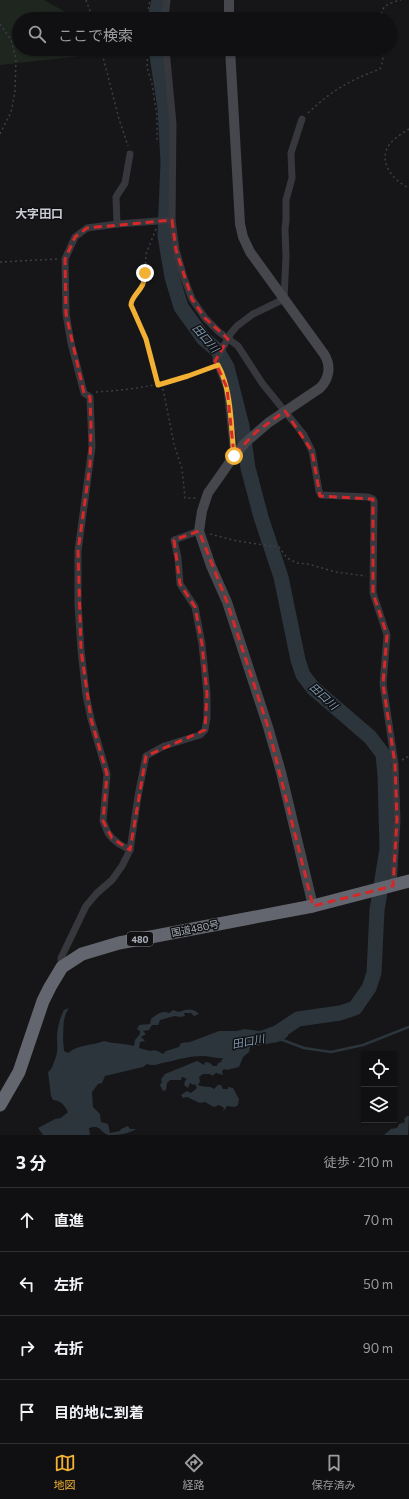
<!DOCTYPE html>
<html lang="ja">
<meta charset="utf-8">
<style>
:root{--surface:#101012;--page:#19191b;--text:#f1f3f6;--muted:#9c9d9f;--line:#303032;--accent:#f2b134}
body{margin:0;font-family:Commissioner,"Noto Sans JP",sans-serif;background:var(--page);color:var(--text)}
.controls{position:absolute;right:12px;bottom:12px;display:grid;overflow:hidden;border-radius:0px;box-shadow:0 1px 3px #0004}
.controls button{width:36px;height:36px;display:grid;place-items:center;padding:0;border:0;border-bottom:1px solid var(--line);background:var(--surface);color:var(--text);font:20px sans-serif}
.stop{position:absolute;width:12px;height:12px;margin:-9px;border:3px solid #f2b134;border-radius:50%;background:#fff}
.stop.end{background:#f2b134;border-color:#fff;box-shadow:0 1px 4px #0008}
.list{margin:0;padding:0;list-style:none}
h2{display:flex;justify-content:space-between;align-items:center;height:52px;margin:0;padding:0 16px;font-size:17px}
h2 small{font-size:13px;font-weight:400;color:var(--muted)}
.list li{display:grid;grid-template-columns:26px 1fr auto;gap:12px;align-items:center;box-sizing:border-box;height:64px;padding:0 16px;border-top:1px solid var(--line)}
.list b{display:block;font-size:15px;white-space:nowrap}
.list em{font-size:13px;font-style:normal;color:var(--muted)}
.icon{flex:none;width:22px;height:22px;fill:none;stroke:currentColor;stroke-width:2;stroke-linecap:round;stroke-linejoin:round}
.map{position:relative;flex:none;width:409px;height:1135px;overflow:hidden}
.search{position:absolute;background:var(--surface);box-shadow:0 1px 3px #0004;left:12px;right:12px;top:12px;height:44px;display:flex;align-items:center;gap:10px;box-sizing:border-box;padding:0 14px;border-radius:22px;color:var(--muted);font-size:15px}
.sheet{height:308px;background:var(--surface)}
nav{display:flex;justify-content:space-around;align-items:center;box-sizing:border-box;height:56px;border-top:1px solid var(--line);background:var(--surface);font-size:11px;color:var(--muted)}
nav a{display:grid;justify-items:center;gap:2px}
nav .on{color:var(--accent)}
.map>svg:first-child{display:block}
.green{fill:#1e261f}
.water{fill:#2c353c}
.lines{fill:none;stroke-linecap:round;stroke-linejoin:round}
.stream{stroke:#2c353c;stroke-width:2.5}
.river{stroke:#2c353c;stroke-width:15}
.path{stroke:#3d3f44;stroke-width:1.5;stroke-dasharray:2 3;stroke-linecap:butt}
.street{stroke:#37383d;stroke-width:7}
.secondary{stroke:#45474d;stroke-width:10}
.highway{stroke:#63666e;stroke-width:13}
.route{stroke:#f2b134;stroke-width:5}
.marked{fill:none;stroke:#d62828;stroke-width:3;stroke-dasharray:8 5;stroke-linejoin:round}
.labels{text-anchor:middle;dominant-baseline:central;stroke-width:3;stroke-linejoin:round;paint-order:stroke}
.shield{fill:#111113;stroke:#7b7e86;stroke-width:1}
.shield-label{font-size:9px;font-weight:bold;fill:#a8adb8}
.street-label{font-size:10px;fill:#a8adb8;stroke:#111113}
.water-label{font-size:11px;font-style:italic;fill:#7f9bb3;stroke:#111113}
.quarter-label{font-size:12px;font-weight:bold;fill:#c9ccd4;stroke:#111113}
</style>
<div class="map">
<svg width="409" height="1135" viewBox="0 0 409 1135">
<rect width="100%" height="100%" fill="#161618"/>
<polygon class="green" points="0,0 44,0 78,19 19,19 19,49 88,49 90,55 0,65"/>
<g class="water">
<path d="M 69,1008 C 62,1018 64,1027 63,1038 C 63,1043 64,1047 64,1051 L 68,1053 C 79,1044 92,1046 104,1041 C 114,1044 124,1043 134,1046 L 135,1040 L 140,1034 L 140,1031 L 137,1029 L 139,1025 L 150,1024 L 151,1019 C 157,1014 162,1010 169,1013 L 173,1010 L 179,1012 C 187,1009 193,1008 199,1014 L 194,1016 L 191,1013 L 184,1013 L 185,1016 L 180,1017 L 175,1016 L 160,1020 L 158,1025 L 152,1025 L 149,1030 L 143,1031 L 146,1034 L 141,1037 L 145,1041 L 140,1042 L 139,1048 L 150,1051 C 155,1049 158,1051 163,1054 L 166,1051 L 179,1047 L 181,1043 L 190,1042 L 219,1031 L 237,1031 L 244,1029 L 260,1031 L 274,1026 L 276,1029 L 278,1028 L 279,1023 L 290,1019 L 291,1021 C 291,1027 288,1031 288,1036 L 282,1041 L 250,1047 L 249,1052 L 243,1057 L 239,1067 L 227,1070 L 224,1069 L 222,1071 L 223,1075 L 216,1073 L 212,1076 L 210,1074 L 203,1074 L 199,1077 L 200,1081 L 198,1085 C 204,1088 209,1085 214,1089 L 218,1085 L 221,1085 L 223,1089 L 228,1089 L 228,1087 L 233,1088 L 239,1099 L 238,1105 L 235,1107 L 227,1106 L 223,1112 L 224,1108 L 219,1105 L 214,1107 L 205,1102 L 200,1103 L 187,1097 L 183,1098 L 181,1095 L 187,1091 L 191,1093 L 197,1088 L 195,1084 L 193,1085 L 190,1083 L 188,1088 L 184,1085 L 185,1081 L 187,1079 L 182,1077 L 181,1080 L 170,1080 L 167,1083 L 166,1090 L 163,1091 L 160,1085 L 162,1082 L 161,1079 L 165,1074 L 197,1061 L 204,1065 L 205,1062 L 210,1063 L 213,1066 L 217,1066 L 218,1063 L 221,1062 L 223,1058 C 216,1059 209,1056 202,1056 C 191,1056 179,1059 168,1062 C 159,1063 155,1067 147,1064 L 143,1067 L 105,1076 L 102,1083 L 98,1084 L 92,1092 L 93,1107 L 100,1114 L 101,1122 L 108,1124 L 110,1133 L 120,1131 L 121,1129 L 128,1126 L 130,1129 L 136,1129 C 128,1134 119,1135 108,1135 C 100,1132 101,1124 89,1128 L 90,1135 L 43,1135 L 38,1128 L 55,1119 L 61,1118 L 68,1112 C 64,1105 62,1101 53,1100 L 51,1096 L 48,1072 C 52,1069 52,1067 54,1062 C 59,1049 57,1050 57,1037 C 57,1029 60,1017 64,1010 Z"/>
<polygon points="407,1116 409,1116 408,1135 384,1135 391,1129 397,1128 399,1124 405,1122 404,1119"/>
</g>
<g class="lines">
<polyline class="stream" points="280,1039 304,1048 331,1052 363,1045 409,1027"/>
<g class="river">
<polyline points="155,19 159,0"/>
<polyline points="156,49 165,108 168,162 165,236 172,277 181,307 204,339 217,350 227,367 242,426 248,468 261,517 281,577 298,660 303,675 313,688 370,737 383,754 385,775 387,849 377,910 374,973 369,988 355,1008 340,1013 298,1019 274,1035"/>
</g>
<g class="path">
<polyline points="86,0 93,19"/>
<polyline points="147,19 150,0"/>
<path d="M 381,19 C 380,5 390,3 401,0"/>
<polyline points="0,24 11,40 16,59 15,92 11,112 0,134"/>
<polyline points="101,49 119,119 128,146"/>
<polyline points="148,49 147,67 152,84 157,116 157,143"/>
<path d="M 308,113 C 331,91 350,80 380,69 L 383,60 L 382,49"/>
<path d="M 409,129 C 401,134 389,141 386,151 C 381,167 396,182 409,188"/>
<polyline points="156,229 146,254 145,279 139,292 131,301 146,339 158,385"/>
<polyline points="0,262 58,259"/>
<polyline points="162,384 174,444 182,469 185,498 197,498"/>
<path d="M 96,392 C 137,390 172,383 211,368"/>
<polyline points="210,534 237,541 279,547 287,558 297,563 308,564 336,572 366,576"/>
<polyline points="402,760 409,756"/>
</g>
<g class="street">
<polyline points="165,19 167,0"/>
<polyline points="166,49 173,124 172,220 176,250 184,278 192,299 205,318 219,332 238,346 262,383 304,435 312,451 319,491 321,495 368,497 373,499 374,501 373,593 387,635 383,684 395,764 397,820 393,886"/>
<polyline points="117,224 116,197 125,183 130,154"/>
<polyline points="234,456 227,388 216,360 231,333 237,326 253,314 284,299 286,256 285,229 286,220 286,200 292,178 291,153 302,119"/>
<polyline points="130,850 119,844 112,838 108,833 103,821 107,774 91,719 86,695 81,650 78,604 78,551 92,447 90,397 84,393 71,343 66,314 65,259 75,237 87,228 117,224 172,220"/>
<polyline points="62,967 61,958 86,906 97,893 112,880 122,866 130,850 138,796 146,756 164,746 200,735 205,730 207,718 207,694 202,644 195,607 180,584 178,558 174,540 199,531"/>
</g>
<g class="secondary">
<polyline points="229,19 229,0"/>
<path d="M 230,49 L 240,224 L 243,237 L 250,252 L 324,354 C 331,365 330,378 320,388 L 268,423 L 245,443 L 234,456 L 208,493 L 202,511 L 199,531 L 211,566 L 227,602 L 268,727 L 281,772 L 313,906"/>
</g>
<polyline class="highway" points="0,1105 19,1072 43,1001 50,987 62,967 82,954 119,943 313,906 409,881"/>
</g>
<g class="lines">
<path class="route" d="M 145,273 C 146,289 131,295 131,305 L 146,339 L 158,385 L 188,376 L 218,365 C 232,390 231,429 234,456"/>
</g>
<path class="marked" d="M 172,220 L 176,250 L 192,299 L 205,318 L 228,339 L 215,361 L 227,388 L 234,455 L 256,432 L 285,411 L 312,451 L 320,496 L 373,499 L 373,593 L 387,635 L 383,684 L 395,764 L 397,820 L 393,886 L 313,906 L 268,727 L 227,602 L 199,531 L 174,540 L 180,584 L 195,607 L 202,644 L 207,694 L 205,730 L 146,756 L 130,850 L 112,838 L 103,821 L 107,774 L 91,719 L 81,650 L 78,551 L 90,465 L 91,426 L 90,397 L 84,393 L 66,314 L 65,259 L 75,237 L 87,228 Z"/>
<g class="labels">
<rect class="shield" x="127" y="932" width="26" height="14" rx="3"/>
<g class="shield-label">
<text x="140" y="939">480</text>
</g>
<g class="street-label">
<text transform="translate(195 928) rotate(-11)">国道480号</text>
</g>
<g class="water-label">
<text transform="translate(206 338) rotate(49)">田口川</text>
<text transform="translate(324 696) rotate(43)">田口川</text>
<text transform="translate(248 1041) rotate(-11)">田口川</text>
</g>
<g class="quarter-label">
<text x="39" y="213">大字田口</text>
</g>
</g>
</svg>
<div class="controls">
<button><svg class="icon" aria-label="locate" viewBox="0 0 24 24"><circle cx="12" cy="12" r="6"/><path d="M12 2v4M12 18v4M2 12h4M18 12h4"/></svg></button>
<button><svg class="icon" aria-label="layers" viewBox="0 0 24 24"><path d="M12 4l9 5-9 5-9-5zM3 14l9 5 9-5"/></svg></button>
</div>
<div class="stop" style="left:234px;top:456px"></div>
<div class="stop end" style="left:145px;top:273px"></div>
<div class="search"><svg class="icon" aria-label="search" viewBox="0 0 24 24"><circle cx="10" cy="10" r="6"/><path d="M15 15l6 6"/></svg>ここで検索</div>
</div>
<section class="sheet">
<h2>3 分<small>徒歩 · 210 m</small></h2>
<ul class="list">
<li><svg class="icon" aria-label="ahead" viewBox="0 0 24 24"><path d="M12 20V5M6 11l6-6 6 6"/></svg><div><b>直進</b></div><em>70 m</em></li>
<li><svg class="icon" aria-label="left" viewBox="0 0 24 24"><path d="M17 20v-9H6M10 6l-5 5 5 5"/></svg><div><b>左折</b></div><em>50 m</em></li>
<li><svg class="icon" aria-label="right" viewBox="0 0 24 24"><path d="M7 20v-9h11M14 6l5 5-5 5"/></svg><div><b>右折</b></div><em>90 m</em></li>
<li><svg class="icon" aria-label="arrive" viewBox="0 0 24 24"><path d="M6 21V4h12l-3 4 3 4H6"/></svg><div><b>目的地に到着</b></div></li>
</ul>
</section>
<nav>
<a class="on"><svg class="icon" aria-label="map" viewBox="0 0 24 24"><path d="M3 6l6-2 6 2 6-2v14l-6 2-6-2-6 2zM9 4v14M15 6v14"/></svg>地図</a>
<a><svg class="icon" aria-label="directions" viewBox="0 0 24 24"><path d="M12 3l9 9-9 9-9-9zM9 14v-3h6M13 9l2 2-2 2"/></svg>経路</a>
<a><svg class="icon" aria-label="saved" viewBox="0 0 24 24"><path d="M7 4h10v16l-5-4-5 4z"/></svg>保存済み</a>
</nav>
